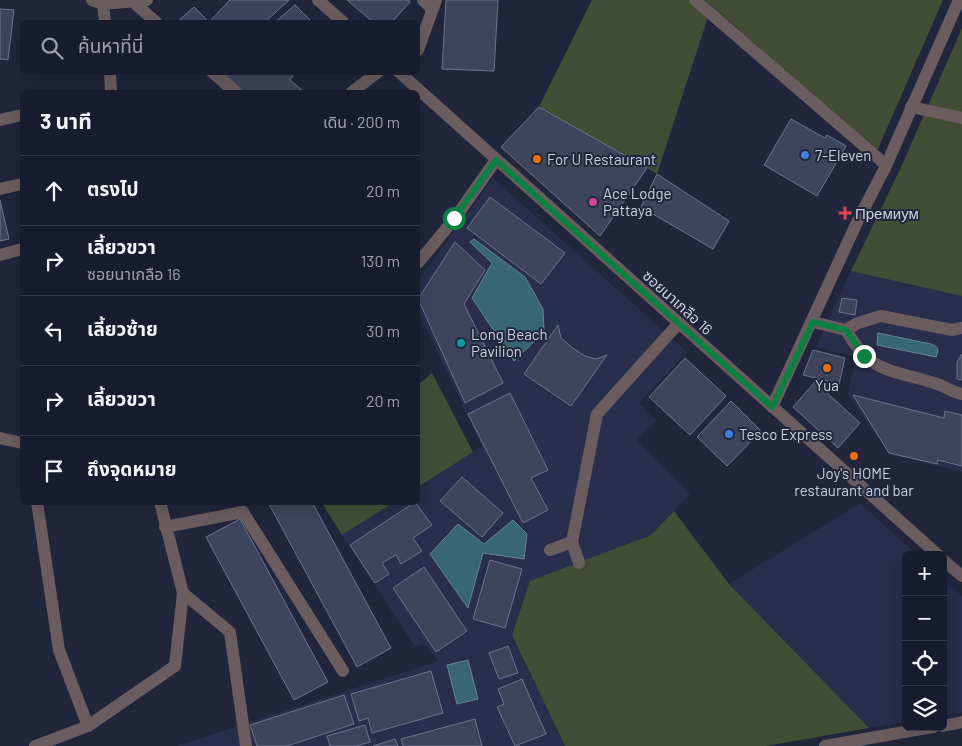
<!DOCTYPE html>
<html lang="th">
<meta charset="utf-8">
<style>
:root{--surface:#191c2e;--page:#222536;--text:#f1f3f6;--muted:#9fa1aa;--line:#373a4a}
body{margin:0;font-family:Barlow,"Noto Sans Thai",sans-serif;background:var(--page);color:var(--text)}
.controls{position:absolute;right:15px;bottom:15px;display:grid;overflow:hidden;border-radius:8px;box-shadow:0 5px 20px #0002}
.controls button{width:45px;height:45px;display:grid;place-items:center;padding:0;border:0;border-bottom:1px solid var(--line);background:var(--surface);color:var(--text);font:25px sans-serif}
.stop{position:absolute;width:15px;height:15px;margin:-11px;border:4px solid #0b8043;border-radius:50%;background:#fff}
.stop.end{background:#0b8043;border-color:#fff;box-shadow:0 1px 5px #0008}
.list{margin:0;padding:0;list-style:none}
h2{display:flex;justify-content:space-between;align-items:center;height:65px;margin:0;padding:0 20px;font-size:21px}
h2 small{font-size:16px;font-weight:400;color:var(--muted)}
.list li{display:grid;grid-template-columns:32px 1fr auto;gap:15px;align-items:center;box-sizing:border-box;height:70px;padding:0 20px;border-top:1px solid var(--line)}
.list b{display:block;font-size:19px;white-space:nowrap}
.list p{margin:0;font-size:16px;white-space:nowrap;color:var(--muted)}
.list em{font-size:16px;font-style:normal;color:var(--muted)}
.icon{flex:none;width:28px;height:28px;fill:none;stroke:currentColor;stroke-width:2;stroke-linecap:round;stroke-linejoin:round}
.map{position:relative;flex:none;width:962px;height:746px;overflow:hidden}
.search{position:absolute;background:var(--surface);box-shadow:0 5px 20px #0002;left:20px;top:20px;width:400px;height:55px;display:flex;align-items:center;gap:12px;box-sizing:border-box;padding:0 18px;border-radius:8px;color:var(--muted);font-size:19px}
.panel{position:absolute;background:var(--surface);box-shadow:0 5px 20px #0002;left:20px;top:90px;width:400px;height:415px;border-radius:8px}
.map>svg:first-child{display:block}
.built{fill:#282e4b}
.green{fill:#434d36}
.water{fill:#396674;stroke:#658694}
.building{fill:#3e445c;stroke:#6e748f}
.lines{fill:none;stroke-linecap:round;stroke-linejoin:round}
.minor{stroke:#6a5c5f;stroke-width:12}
.route{stroke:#0b8043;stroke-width:6}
.shop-dot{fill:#3f7fe0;stroke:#21263d;stroke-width:2}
.food-dot{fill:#e8710a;stroke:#21263d;stroke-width:2}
.hotel-dot{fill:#d1479c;stroke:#21263d;stroke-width:2}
.health-dot{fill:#e0444e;stroke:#21263d;stroke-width:2}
.culture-dot{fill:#0f9aa8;stroke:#21263d;stroke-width:2}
.labels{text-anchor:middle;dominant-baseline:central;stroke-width:4;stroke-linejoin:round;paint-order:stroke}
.poi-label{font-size:15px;fill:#ccd0e0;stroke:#21263d;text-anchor:start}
.street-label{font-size:15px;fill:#ccd0e0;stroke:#21263d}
</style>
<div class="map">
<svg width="962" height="746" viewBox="0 0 962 746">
<rect width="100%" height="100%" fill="#21263d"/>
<g class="built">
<polygon points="493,178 687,352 639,403 656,421 636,440 690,494 651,535 531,581 512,635 565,746 177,746 438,661 424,644 415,647 342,535 393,503 418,502 418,487 482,446 418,311 418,281"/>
<polygon points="851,271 962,296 962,472 890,454 848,396 856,357 816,347"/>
<polygon points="860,503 917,555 906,555 906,722 869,728 729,584"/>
<polygon points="943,579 962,596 962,712 943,715"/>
</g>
<g class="green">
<polygon points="592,0 688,0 708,17 657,174 539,107"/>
<polygon points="705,0 943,0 877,151"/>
<polygon points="962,28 962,296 851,271 903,163"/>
<polygon points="432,373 473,452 418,487 418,385"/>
<polygon points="322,503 393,503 342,535"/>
<polygon points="674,511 729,584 869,728 766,746 565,746 512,635 530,581 651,535"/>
</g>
<g class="water">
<polygon points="474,239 525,277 543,309 544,332 514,361 472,298 492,263 470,242"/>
<polygon points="878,333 931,344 937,347 938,351 936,357 877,345"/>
<polygon points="513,520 527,534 524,559 483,553 468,608 430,554 458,524 484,544"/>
<polygon points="468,660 478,699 457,704 447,665"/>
</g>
<g class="building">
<polygon points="230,0 289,0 265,22 177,22 194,7 209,22"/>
<polygon points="347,0 409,0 410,2 392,22 373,22"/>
<polygon points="446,0 498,0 494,71 442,69"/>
<polygon points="295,5 312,22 275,22"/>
<polygon points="0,9 14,10 8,60 0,59"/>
<polygon points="222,72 295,72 290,80 304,92 244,92"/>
<polygon points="539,107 647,168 600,236 501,147"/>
<polygon points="791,119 825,138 827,135 846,146 817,196 764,165"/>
<polygon points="657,174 729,221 713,249 641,207"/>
<polygon points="490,197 565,253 541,284 467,228"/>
<polygon points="0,200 9,239 0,241"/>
<polygon points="455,242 485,270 464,304 503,383 465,403 418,299"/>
<polygon points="842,298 857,300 855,315 839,312"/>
<polygon points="558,325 561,338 574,349 585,356 596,359 607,355 571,406 524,374"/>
<polygon points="813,350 845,358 839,384 803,375"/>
<polygon points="962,354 962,380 957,379 957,362"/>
<polygon points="685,358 726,396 690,435 649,397"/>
<polygon points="815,382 860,423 838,448 793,407"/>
<polygon points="510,393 548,470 531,478 548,510 523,523 468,414"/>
<polygon points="853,395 944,418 945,411 962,415 962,466 938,460 937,464 889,453"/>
<polygon points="731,401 761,431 727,466 697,437"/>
<polygon points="462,477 503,513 482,537 440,501"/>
<polygon points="272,502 312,502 391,648 357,667 269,504"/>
<polygon points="415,502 432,525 413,538 422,551 401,564 396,555 382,563 389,574 375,583 350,545"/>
<polygon points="240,519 328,682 294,700 206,537"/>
<polygon points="490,560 522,569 505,628 473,619"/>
<polygon points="424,567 467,631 436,652 393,588"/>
<polygon points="508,646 518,673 499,679 489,653"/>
<polygon points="431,671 443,713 372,733 368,718 359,721 351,694"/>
<polygon points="522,679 546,734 515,746 497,707 504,704 498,689"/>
<polygon points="344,695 354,724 287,746 257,746 250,725"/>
<polygon points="475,719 482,746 403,746 401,739"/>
<polygon points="365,725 370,742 356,746 330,746 327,736"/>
<polygon points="395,739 398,746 373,746"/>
</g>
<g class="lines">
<g class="minor">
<polyline points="92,0 103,4 147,0"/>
<polyline points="318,0 343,22"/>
<polyline points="423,0 432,9"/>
<polyline points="695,0 886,165"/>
<polyline points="133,2 156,22"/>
<polyline points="103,4 105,22"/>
<polyline points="418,50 436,0"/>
<polyline points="110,72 111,92"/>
<polyline points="212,72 235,92"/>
<polyline points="399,72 938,555"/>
<polyline points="352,92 378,72"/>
<polyline points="911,107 962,118"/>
<polyline points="0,120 22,115"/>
<polyline points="0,189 22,184"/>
<polyline points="0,255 22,249"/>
<polyline points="418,263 455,218 496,160"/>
<path d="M 813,322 L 846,330 C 872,376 893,369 937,384 C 946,387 952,392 962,394"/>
<polyline points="846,330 858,323 881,316 952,330 962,328"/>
<polyline points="772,407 859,218 885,168 959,0"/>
<polyline points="0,438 22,443"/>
<polyline points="37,502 59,650 88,726"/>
<polyline points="165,527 243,512 343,671"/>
<polyline points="572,542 579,563"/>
<polyline points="550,550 572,542 597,414 678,324"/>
<polyline points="943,560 962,576"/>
<polyline points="183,593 230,632 246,746"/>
<polyline points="943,726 962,722"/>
<polyline points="35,746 88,726 175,666 183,593 160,502"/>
<polyline points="825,746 933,727"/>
</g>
</g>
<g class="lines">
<polyline class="route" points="454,218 496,160 772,407 813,322 846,330 864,356"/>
</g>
<g class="shop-dot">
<circle cx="805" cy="155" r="5"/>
<circle cx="729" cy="434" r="5"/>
</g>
<g class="food-dot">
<circle cx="537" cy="159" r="5"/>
<circle cx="827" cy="368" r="5"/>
<circle cx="854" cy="456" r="5"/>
</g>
<circle class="hotel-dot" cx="593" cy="202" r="5"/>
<path class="health-dot" d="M842.5 205.5h5v5h5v5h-5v5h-5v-5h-5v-5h5z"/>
<circle class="culture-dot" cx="461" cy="343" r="5"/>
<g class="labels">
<g class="poi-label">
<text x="815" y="155">7-Eleven</text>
<text x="547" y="159">For U Restaurant</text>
<text x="603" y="193">Ace Lodge<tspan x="603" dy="17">Pattaya</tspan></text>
<text x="855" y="213">Премиум</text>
<text x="471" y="334">Long Beach<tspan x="471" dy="17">Pavilion</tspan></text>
<text x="827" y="385" text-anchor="middle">Yua</text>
<text x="739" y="434">Tesco Express</text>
<text x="854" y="473" text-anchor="middle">Joy's HOME<tspan x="854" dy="17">restaurant and bar</tspan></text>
</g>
<g class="street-label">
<text transform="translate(678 302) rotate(42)">ซอยนาเกลือ 16</text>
</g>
</g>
</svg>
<div class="controls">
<button>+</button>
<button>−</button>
<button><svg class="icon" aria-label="locate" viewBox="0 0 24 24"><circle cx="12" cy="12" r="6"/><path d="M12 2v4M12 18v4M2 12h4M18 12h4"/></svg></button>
<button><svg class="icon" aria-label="layers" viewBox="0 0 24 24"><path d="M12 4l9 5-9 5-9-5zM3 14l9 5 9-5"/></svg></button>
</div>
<div class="stop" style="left:454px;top:218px"></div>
<div class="stop end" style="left:864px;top:356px"></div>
<div class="search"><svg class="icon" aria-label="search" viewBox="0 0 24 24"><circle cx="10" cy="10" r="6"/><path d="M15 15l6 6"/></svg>ค้นหาที่นี่</div>
<section class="panel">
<h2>3 นาที<small>เดิน · 200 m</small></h2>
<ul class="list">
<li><svg class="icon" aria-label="ahead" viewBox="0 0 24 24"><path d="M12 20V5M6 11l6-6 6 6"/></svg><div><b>ตรงไป</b></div><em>20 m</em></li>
<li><svg class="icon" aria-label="right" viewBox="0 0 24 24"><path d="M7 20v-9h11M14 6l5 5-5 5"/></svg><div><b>เลี้ยวขวา</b><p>ซอยนาเกลือ 16</p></div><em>130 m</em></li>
<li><svg class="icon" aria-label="left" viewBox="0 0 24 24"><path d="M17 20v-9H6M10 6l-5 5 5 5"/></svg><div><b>เลี้ยวซ้าย</b></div><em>30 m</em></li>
<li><svg class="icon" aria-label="right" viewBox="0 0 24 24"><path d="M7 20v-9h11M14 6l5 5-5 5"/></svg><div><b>เลี้ยวขวา</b></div><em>20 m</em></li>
<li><svg class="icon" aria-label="arrive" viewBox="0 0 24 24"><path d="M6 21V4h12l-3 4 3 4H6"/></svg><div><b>ถึงจุดหมาย</b></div></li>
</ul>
</section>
</div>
